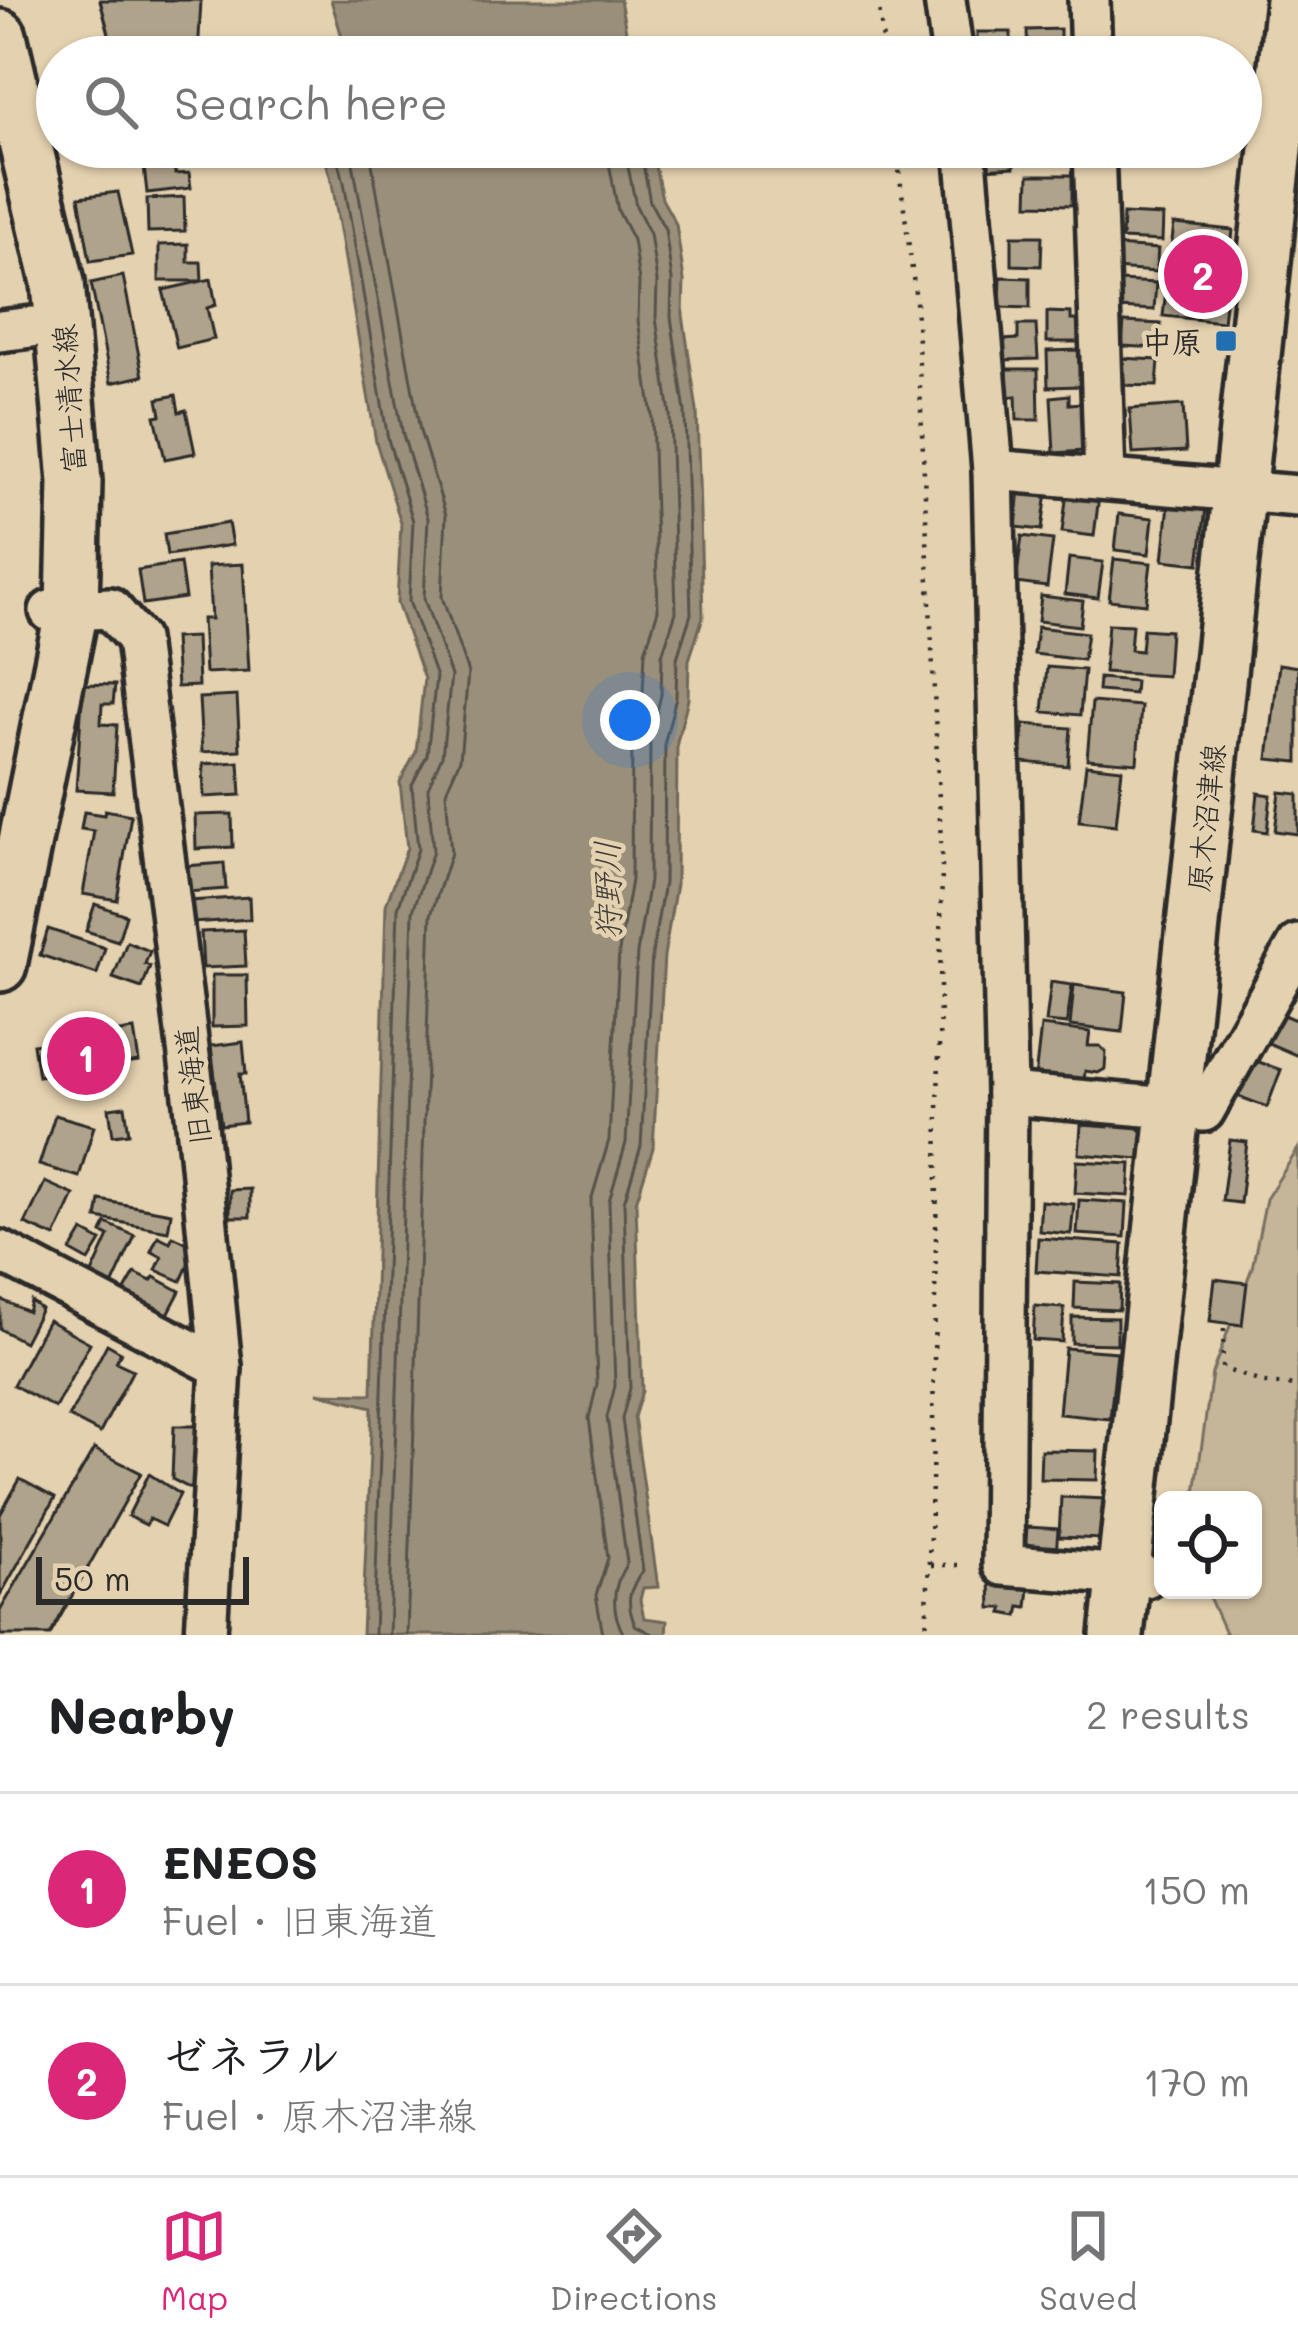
<!DOCTYPE html>
<meta charset="utf-8">
<style>
:root{--surface:#fff;--page:#f6f6f6;--text:#202124;--muted:#757577;--line:#e0e0e0;--accent:#db2777}
body{margin:0;font-family:Mali,"Klee One",sans-serif;background:var(--page);color:var(--text)}
.controls{position:absolute;right:36px;bottom:36px;display:grid;overflow:hidden;border-radius:18px;box-shadow:0 3px 9px #0004}
.controls button{width:108px;height:108px;display:grid;place-items:center;padding:0;border:0;border-bottom:3px solid var(--line);background:var(--surface);color:var(--text);font:60px sans-serif}
.scale{position:absolute;left:36px;bottom:30px;width:213px;box-sizing:border-box;padding-left:12px;border:6px solid #2b2b2b;border-top:0;font-size:33px;line-height:42px;white-space:nowrap;color:#2b2b2b;-webkit-text-stroke:9px #e4d1af;paint-order:stroke}
.you{position:absolute;left:630px;top:720px;width:42px;height:42px;margin:-30px;border:9px solid #fff;border-radius:50%;background:#1a73e8;box-shadow:0 0 0 18px #1a73e833}
.badge{display:grid;place-items:center;width:78px;height:78px;border-radius:50%;background:var(--accent);color:#fff;font-size:39px;font-weight:700}
.pin{position:absolute;translate:-50% -50%;border:6px solid #fff;box-shadow:0 3px 12px #0006}
.list{margin:0;padding:0;list-style:none}
h2{display:flex;justify-content:space-between;align-items:center;height:156px;margin:0;padding:0 48px;font-size:51px}
h2 small{font-size:39px;font-weight:400;color:var(--muted)}
.list li{display:grid;grid-template-columns:78px 1fr auto;gap:36px;align-items:center;box-sizing:border-box;height:192px;padding:0 48px;border-top:3px solid var(--line)}
.list b{display:block;font-size:45px;white-space:nowrap}
.list p{margin:0;font-size:39px;white-space:nowrap;color:var(--muted)}
.list em{font-size:39px;font-style:normal;color:var(--muted)}
.icon{flex:none;width:66px;height:66px;fill:none;stroke:currentColor;stroke-width:2;stroke-linecap:round;stroke-linejoin:round}
.map{position:relative;flex:none;width:1298px;height:1635px;overflow:hidden}
.search{position:absolute;background:var(--surface);box-shadow:0 3px 9px #0004;left:36px;right:36px;top:36px;height:132px;display:flex;align-items:center;gap:30px;box-sizing:border-box;padding:0 42px;border-radius:66px;color:var(--muted);font-size:45px}
.sheet{height:540px;background:var(--surface)}
nav{display:flex;justify-content:space-around;align-items:center;box-sizing:border-box;height:168px;border-top:3px solid var(--line);background:var(--surface);font-size:33px;color:var(--muted)}
nav a{display:grid;justify-items:center;gap:6px}
nav .on{color:var(--accent)}
.map>svg:first-child{display:block}
.green{fill:#c6b699;stroke:#787062;stroke-width:3}
.water{fill:#9a8f7a;stroke:#6e675a;stroke-width:3}
.lines{fill:none;stroke-linecap:round;stroke-linejoin:round}
.shore{stroke:#57534b;stroke-width:3}
.building{fill:#b0a38b;stroke:#2b2b2b;stroke-width:3}
.minor-casing{stroke:#2b2b2b;stroke-width:48}
.major-casing{stroke:#2b2b2b;stroke-width:60}
.path{stroke:#2b2b2b;stroke-width:4.5;stroke-dasharray:3 9;stroke-linecap:butt}
.minor{stroke:#e4d1af;stroke-width:39}
.major{stroke:#e4d1af;stroke-width:51}
.poi-dot{fill:#1f6fb2;stroke:#e4d1af;stroke-width:4.5}
.labels{text-anchor:middle;dominant-baseline:central;stroke-width:9;stroke-linejoin:round;paint-order:stroke}
.poi-label{font-size:30px;font-weight:bold;fill:#2b2b2b;stroke:#e4d1af;text-anchor:end}
.street-label{font-size:30px;fill:#2b2b2b;stroke:#e4d1af}
.water-label{font-size:33px;font-style:italic;fill:#413f3b;stroke:#e4d1af}
</style>
<div class="map">
<svg width="1298" height="1635" viewBox="0 0 1298 1635">
<rect width="100%" height="100%" fill="#e4d1af"/>
<filter id="ink" filterUnits="userSpaceOnUse"><feTurbulence type="fractalNoise" baseFrequency=".00833" numOctaves="2"/><feDisplacementMap in="SourceGraphic" scale="24" xChannelSelector="R" yChannelSelector="G"/><feConvolveMatrix kernelMatrix="1 2 1 2 8 2 1 2 1" color-interpolation-filters="sRGB"/></filter>
<g filter="url(#ink)">
<polygon class="green" points="1298,1149 1298,1635 1226,1635 1206,1590 1253,1590 1253,1500 1194,1500 1212,1373 1252,1268 1266,1199"/>
<g class="water">
<polygon points="331,0 620,0 631,57 348,57"/>
<polygon points="322,147 651,147 662,199 676,224 684,280 683,315 697,411 703,617 689,660 688,699 677,742 676,884 664,956 653,1148 636,1202 642,1391 634,1417 658,1587 643,1588 640,1600 644,1618 667,1621 666,1635 362,1635 372,1407 317,1393 372,1394 386,905 407,848 400,782 416,752 424,679 397,603 401,523 376,442 332,183"/>
</g>
<g class="lines">
<g class="shore">
<polyline points="335,147 344,182 388,439 413,521 409,601 436,677 427,755 412,785 418,849 398,908 374,1635"/>
<polyline points="350,147 403,435 428,518 424,599 451,676 442,756 428,788 433,851 413,911 389,1635"/>
<polyline points="369,147 420,431 446,515 442,597 468,673 460,759 446,791 451,853 431,915 407,1635"/>
<path d="M 640,147 L 650,202 L 665,229 L 672,280 L 671,317 L 685,412 L 691,614 L 677,658 L 676,697 L 665,741 L 664,883 L 652,954 L 641,1146 L 624,1202 L 630,1388 L 622,1419 L 643,1571 C 629,1589 625,1601 635,1625 L 654,1635"/>
<polyline points="603,1635 596,1595 608,1558 589,1418 597,1384 591,1201 609,1140 619,951 631,880 632,739 643,692 645,652 658,610 652,415 638,320 639,282 633,240 618,211 606,147"/>
<path d="M 624,1635 C 610,1610 612,1586 627,1563 L 607,1417 L 615,1386 L 609,1201 L 626,1143 L 637,953 L 649,881 L 650,740 L 661,695 L 662,655 L 676,612 L 670,414 L 656,318 L 657,281 L 650,234 L 636,206 L 624,147"/>
</g>
</g>
<g class="building">
<polygon points="100,0 201,0 198,57 60,57 112,45"/>
<polygon points="1060,29 1060,57 1028,57 1027,30"/>
<rect x="977" y="32" width="34" height="25"/>
<polygon points="167,147 168,157 174,156 175,174 189,173 191,188 147,193 142,149"/>
<polygon points="982,147 1013,147 1014,167 983,169"/>
<polygon points="1035,147 1068,147 1069,162 1036,163"/>
<polygon points="1029,175 1072,175 1072,205 1028,204"/>
<polygon points="118,192 132,255 90,261 79,197"/>
<polygon points="184,197 185,231 148,232 147,199"/>
<polygon points="1123,214 1163,216 1162,241 1122,239"/>
<polygon points="1174,224 1233,230 1223,322 1163,316"/>
<polygon points="1012,236 1042,236 1041,266 1012,265"/>
<polygon points="188,244 188,262 201,262 202,281 159,281 159,245"/>
<polygon points="1115,246 1158,249 1156,272 1114,269"/>
<polygon points="123,276 143,376 111,383 91,283"/>
<polygon points="1001,277 1030,278 1030,308 1000,307"/>
<polygon points="211,279 216,305 207,308 214,339 177,348 163,290"/>
<polygon points="1119,281 1156,283 1154,310 1118,308"/>
<polygon points="1047,312 1071,313 1071,320 1080,320 1079,342 1047,342"/>
<polygon points="1124,322 1161,324 1159,348 1122,346"/>
<polygon points="1018,325 1036,325 1038,359 1004,360 1003,340 1018,339"/>
<polygon points="1080,350 1081,386 1048,387 1047,351"/>
<polygon points="1119,358 1159,360 1157,386 1118,385"/>
<polygon points="1007,369 1038,369 1039,420 1017,420 1016,396 1007,397"/>
<polygon points="176,395 179,412 186,410 195,453 165,459 155,416 161,415 158,399"/>
<polygon points="1069,395 1069,404 1081,403 1084,451 1054,453 1051,397"/>
<polygon points="1183,405 1186,451 1133,454 1130,409"/>
<polygon points="1020,489 1047,492 1042,530 1016,527"/>
<polygon points="1067,492 1099,496 1094,536 1062,532"/>
<polygon points="1169,504 1206,508 1199,564 1163,560"/>
<polygon points="1119,514 1153,518 1149,554 1115,550"/>
<polygon points="228,523 232,545 167,555 164,534"/>
<polygon points="1022,536 1053,540 1047,587 1016,583"/>
<polygon points="1069,558 1103,562 1098,598 1065,594"/>
<polygon points="1114,559 1151,563 1146,604 1109,600"/>
<polygon points="180,563 185,598 143,604 138,570"/>
<polygon points="243,564 249,671 205,673 202,619 211,619 208,566"/>
<polygon points="1041,596 1083,601 1080,626 1038,621"/>
<polygon points="1108,624 1132,625 1130,650 1141,651 1143,629 1170,631 1167,676 1104,672"/>
<polygon points="1037,627 1087,633 1083,660 1034,654"/>
<polygon points="196,637 198,686 177,687 174,638"/>
<polygon points="1279,664 1298,667 1298,762 1268,759"/>
<polygon points="1047,667 1084,670 1080,715 1043,712"/>
<polygon points="1099,678 1135,681 1134,694 1098,691"/>
<polygon points="83,684 115,685 113,704 102,704 101,724 117,725 113,792 76,790"/>
<polygon points="237,696 240,750 202,752 199,698"/>
<polygon points="1092,702 1141,706 1137,763 1087,759"/>
<polygon points="1024,724 1071,728 1068,766 1021,762"/>
<polygon points="239,762 241,795 204,797 203,764"/>
<polygon points="1086,765 1122,769 1116,825 1079,821"/>
<polygon points="1280,792 1298,794 1298,834 1275,831"/>
<polygon points="1258,793 1271,795 1267,832 1254,830"/>
<polygon points="105,810 131,815 117,900 83,894 94,831 81,829 84,812 104,815"/>
<polygon points="232,814 233,847 196,849 195,815"/>
<polygon points="224,863 226,889 187,892 185,866"/>
<polygon points="249,897 250,919 192,923 190,901"/>
<polygon points="95,904 126,915 118,941 86,931"/>
<polygon points="48,929 105,948 97,974 40,955"/>
<polygon points="244,930 246,966 203,968 201,932"/>
<polygon points="127,942 150,951 145,964 150,966 142,988 113,978"/>
<polygon points="212,975 247,975 248,1026 212,1027"/>
<polygon points="1051,982 1072,985 1067,1024 1046,1022"/>
<polygon points="1074,985 1126,992 1122,1032 1070,1026"/>
<polygon points="1281,1014 1298,1021 1298,1056 1268,1043"/>
<polygon points="1041,1026 1090,1032 1088,1046 1100,1046 1106,1052 1105,1069 1098,1073 1085,1071 1084,1083 1035,1078"/>
<polygon points="134,1030 139,1062 38,1076 33,1044"/>
<polygon points="243,1042 246,1074 240,1074 245,1122 221,1125 211,1046"/>
<polygon points="1248,1058 1281,1070 1267,1107 1235,1095"/>
<polygon points="125,1106 129,1133 113,1135 109,1108"/>
<polygon points="55,1115 94,1126 79,1177 39,1165"/>
<polygon points="1109,1117 1128,1119 1147,1135 1140,1159 1079,1154 1081,1125 1108,1127"/>
<polygon points="1230,1140 1247,1142 1240,1203 1222,1201"/>
<polygon points="1077,1161 1131,1164 1129,1196 1075,1193"/>
<polygon points="45,1182 74,1195 55,1237 25,1224"/>
<polygon points="250,1189 250,1217 230,1217 230,1190"/>
<polygon points="100,1200 171,1213 168,1231 97,1218"/>
<polygon points="1079,1200 1127,1203 1125,1237 1077,1234"/>
<polygon points="1041,1201 1074,1204 1071,1234 1039,1231"/>
<polygon points="106,1223 135,1236 112,1286 91,1276 109,1236 102,1233"/>
<polygon points="83,1231 101,1241 89,1261 71,1251"/>
<polygon points="158,1236 170,1242 173,1236 196,1247 181,1281 156,1270 162,1257 151,1251"/>
<polygon points="1038,1238 1123,1244 1121,1277 1036,1271"/>
<polygon points="135,1273 151,1281 154,1277 180,1291 166,1318 123,1294"/>
<polygon points="1215,1279 1247,1283 1242,1325 1210,1321"/>
<polygon points="1075,1282 1120,1284 1119,1310 1074,1308"/>
<polygon points="0,1299 28,1312 31,1301 41,1309 24,1342 0,1329"/>
<polygon points="1035,1306 1064,1308 1062,1342 1033,1340"/>
<polygon points="1072,1317 1117,1318 1117,1344 1072,1343"/>
<polygon points="48,1320 90,1343 55,1408 13,1385"/>
<polygon points="107,1344 121,1352 116,1362 133,1370 100,1433 69,1417"/>
<polygon points="1065,1348 1117,1352 1110,1419 1059,1414"/>
<polygon points="174,1426 202,1426 199,1493 172,1479"/>
<polygon points="94,1449 141,1473 50,1635 0,1635 0,1611"/>
<polygon points="1041,1450 1098,1451 1097,1480 1040,1479"/>
<polygon points="149,1474 180,1494 164,1526 149,1519 146,1525 128,1516"/>
<polygon points="20,1479 55,1498 0,1596 0,1515"/>
<polygon points="1061,1497 1105,1499 1102,1539 1059,1537"/>
<polygon points="1027,1527 1058,1529 1056,1555 1025,1554"/>
<polygon points="990,1582 1029,1588 1027,1607 1020,1606 1018,1616 1002,1613 1004,1608 991,1608"/>
</g>
<g class="lines">
<defs>
<g id="minor">
<polyline points="945,0 953,57"/>
<polyline points="1089,0 1091,57"/>
<polyline points="965,147 993,470 1007,1094 1003,1565 1146,1577"/>
<polyline points="1094,147 1105,479"/>
<polyline points="0,331 32,327"/>
<polyline points="993,470 1298,496"/>
<polyline points="50,611 110,608 137,639 195,1104 221,1367 206,1635"/>
<polyline points="1007,1094 1204,1111 1298,945"/>
<polyline points="0,1251 221,1367"/>
</g>
<g id="major">
<polyline points="0,36 58,282 75,482 72,609 0,965"/>
<polyline points="1117,1635 1292,0"/>
</g>
</defs>
<use href="#minor" class="minor-casing"/>
<use href="#major" class="major-casing"/>
<g class="path">
<polyline points="878,0 885,57"/>
<polyline points="896,147 916,300 942,865 932,1484 926,1635"/>
<polyline points="1224,1329 1222,1368 1264,1383 1298,1386"/>
<polyline points="931,1565 967,1565"/>
</g>
<use href="#minor" class="minor"/>
<use href="#major" class="major"/>
</g>
</g>
<rect class="poi-dot" x="1214" y="329" width="24" height="24" rx="6"/>
<g class="labels">
<g class="poi-label">
<text x="1202" y="341">中原</text>
</g>
<g class="street-label">
<text transform="translate(68 399) rotate(-94)">富士清水線</text>
<text transform="translate(1205 818) rotate(-84)">原木沼津線</text>
<text transform="translate(192 1086) rotate(-97)">旧東海道</text>
</g>
<g class="water-label">
<text transform="translate(606 890) rotate(-91)">狩野川</text>
</g>
</g>
</svg>
<div class="controls">
<button><svg class="icon" aria-label="locate" viewBox="0 0 24 24"><circle cx="12" cy="12" r="6"/><path d="M12 2v4M12 18v4M2 12h4M18 12h4"/></svg></button>
</div>
<div class="scale">50 m</div>
<div class="you"></div>
<div class="pin badge" style="left:86px;top:1056px">1</div>
<div class="pin badge" style="left:1203px;top:274px">2</div>
<div class="search"><svg class="icon" aria-label="search" viewBox="0 0 24 24"><circle cx="10" cy="10" r="6"/><path d="M15 15l6 6"/></svg>Search here</div>
</div>
<section class="sheet">
<h2>Nearby<small>2 results</small></h2>
<ul class="list">
<li><span class="badge">1</span><div><b>ENEOS</b><p>Fuel · 旧東海道</p></div><em>150 m</em></li>
<li><span class="badge">2</span><div><b>ゼネラル</b><p>Fuel · 原木沼津線</p></div><em>170 m</em></li>
</ul>
</section>
<nav>
<a class="on"><svg class="icon" aria-label="map" viewBox="0 0 24 24"><path d="M3 6l6-2 6 2 6-2v14l-6 2-6-2-6 2zM9 4v14M15 6v14"/></svg>Map</a>
<a><svg class="icon" aria-label="directions" viewBox="0 0 24 24"><path d="M12 3l9 9-9 9-9-9zM9 14v-3h6M13 9l2 2-2 2"/></svg>Directions</a>
<a><svg class="icon" aria-label="saved" viewBox="0 0 24 24"><path d="M7 4h10v16l-5-4-5 4z"/></svg>Saved</a>
</nav>
